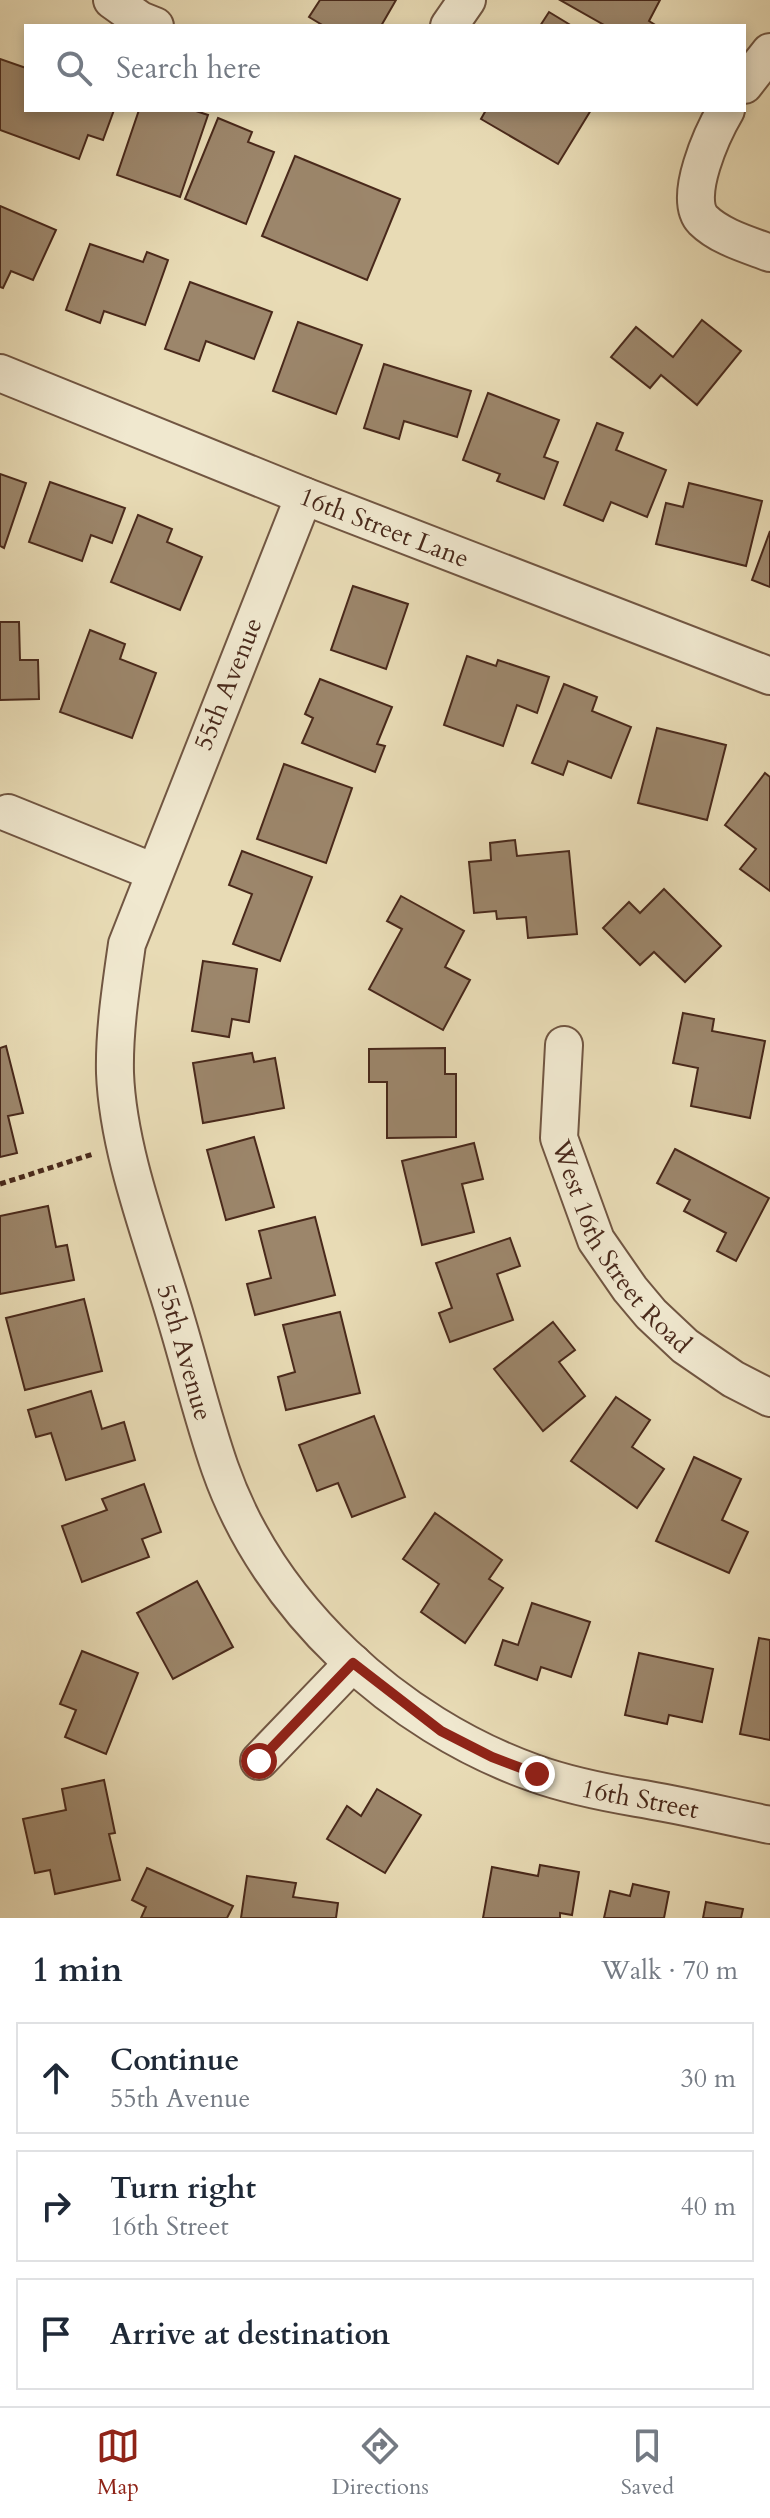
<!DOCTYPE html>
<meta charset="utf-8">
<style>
:root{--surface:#fff;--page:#f2f2f3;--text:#1f2937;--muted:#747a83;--line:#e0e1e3;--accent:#8f2418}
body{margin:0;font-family:Cardo,serif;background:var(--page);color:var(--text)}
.stop{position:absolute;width:24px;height:24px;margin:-18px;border:6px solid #8f2418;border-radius:50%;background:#fff}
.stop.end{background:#8f2418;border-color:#fff;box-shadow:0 2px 8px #0008}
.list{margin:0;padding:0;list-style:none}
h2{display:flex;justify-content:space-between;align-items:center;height:104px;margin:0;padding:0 32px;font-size:34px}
h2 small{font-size:26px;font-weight:400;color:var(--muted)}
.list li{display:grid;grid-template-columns:52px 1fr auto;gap:24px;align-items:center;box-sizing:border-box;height:112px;margin:0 16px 16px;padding:0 16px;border:2px solid var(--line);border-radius:0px}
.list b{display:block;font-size:30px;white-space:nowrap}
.list p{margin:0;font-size:26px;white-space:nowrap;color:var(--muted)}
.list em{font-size:26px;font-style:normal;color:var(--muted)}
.icon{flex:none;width:44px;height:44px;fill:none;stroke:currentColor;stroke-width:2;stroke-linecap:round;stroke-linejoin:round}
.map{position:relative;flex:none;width:770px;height:1918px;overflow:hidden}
.search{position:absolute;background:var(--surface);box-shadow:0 4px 12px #0003;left:24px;right:24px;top:24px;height:88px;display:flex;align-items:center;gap:20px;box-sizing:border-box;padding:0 28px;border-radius:0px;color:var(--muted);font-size:30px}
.sheet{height:488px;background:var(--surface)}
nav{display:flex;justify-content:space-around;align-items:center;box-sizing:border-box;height:112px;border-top:2px solid var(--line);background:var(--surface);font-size:22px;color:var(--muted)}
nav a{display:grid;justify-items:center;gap:4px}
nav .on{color:var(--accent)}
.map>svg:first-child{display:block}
.building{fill:#9c866b;stroke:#49291b;stroke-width:2}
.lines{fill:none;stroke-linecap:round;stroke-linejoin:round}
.minor-casing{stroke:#715642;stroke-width:40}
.path{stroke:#49291b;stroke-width:5;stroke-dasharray:6 4;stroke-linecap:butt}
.minor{stroke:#f0e8cf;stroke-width:36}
.route{stroke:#8f2418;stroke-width:10}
.labels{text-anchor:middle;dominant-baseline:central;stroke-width:6;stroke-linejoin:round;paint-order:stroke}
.street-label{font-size:26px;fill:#49291b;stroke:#f0e8cf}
</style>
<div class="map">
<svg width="770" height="1918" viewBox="0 0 770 1918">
<rect width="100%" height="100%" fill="#e8dbb5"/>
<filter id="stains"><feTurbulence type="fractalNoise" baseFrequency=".0025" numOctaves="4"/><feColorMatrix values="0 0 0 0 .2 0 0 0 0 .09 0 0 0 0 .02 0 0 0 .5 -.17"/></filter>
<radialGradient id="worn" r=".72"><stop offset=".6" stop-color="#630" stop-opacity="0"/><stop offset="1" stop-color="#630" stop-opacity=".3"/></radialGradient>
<g class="building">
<polygon points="320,0 396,0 381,26 324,26 309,17"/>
<polygon points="560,0 660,0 649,21 657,26 606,26"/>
<polygon points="549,12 572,26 540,26"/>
<polygon points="0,59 26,68 26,110 114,110 103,140 88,135 79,159 0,130"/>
<polygon points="139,110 193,110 208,115 180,197 117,175"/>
<polygon points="486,110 591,110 558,164 481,119"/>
<polygon points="218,118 252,132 248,142 274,152 246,224 185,199"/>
<polygon points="295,156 400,199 367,280 262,236"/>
<polygon points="0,206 56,230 33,280 11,271 3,288 0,287"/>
<polygon points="90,244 143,262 147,252 168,260 145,325 104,311 100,323 66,310"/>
<polygon points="190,282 272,312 254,359 206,341 199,361 165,349"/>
<polygon points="702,320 741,351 697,405 661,375 650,388 611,357 636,327 673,357"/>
<polygon points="298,322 362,345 336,414 273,391"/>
<polygon points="384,364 471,391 457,437 404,421 399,439 364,428"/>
<polygon points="488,393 559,420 544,457 558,462 544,499 497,481 500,474 463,460"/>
<polygon points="597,423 623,433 616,450 666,470 647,517 611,502 603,521 564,505"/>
<polygon points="0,474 26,483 4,548 0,546"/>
<polygon points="50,482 125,508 112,543 91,535 82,561 29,542"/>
<polygon points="689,483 762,501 746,566 656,544 666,503 683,507"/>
<polygon points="138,515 172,529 167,542 202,557 180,610 111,582"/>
<polygon points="770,531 770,587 752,580"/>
<polygon points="353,586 408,604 386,669 331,650"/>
<polygon points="0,622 19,622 20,660 38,660 39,699 0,700"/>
<polygon points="90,630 125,644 120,659 156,673 132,738 60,712"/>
<polygon points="467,656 496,666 498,660 549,677 537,713 517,705 503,746 444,725"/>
<polygon points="320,679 392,707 377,744 385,746 375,772 302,743 313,718 305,714"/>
<polygon points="564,684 597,697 592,711 631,727 611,778 568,761 563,775 532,763"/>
<polygon points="657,728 726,745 707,820 638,803"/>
<polygon points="284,764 352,788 326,863 257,839"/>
<polygon points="765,773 770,777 770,891 740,869 756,849 725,825"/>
<polygon points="515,840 517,856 569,851 577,934 528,938 526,917 497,919 496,911 474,913 469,862 491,860 490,843"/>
<polygon points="242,851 312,877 280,961 233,944 252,894 229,885"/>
<polygon points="664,889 721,946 685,982 654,952 640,965 603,928 629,902 640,913"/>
<polygon points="401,896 464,931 445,967 470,980 443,1030 369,989 402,929 387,921"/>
<polygon points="203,961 257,969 249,1022 232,1019 229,1037 192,1031"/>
<polygon points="683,1013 714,1019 712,1031 765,1041 750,1118 691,1106 698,1068 673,1063"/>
<polygon points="6,1046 23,1113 8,1116 17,1153 0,1157 0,1048"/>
<polygon points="445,1048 445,1074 456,1074 456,1137 387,1138 387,1082 369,1082 369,1049"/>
<polygon points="252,1053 254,1062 275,1058 284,1108 203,1123 193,1063"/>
<polygon points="254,1137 274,1207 226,1220 207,1150"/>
<polygon points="474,1143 483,1179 462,1184 474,1232 422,1245 402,1161"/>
<polygon points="675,1149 769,1198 736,1261 717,1251 726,1233 684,1211 690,1200 657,1183"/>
<polygon points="48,1206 56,1247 67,1245 74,1280 0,1294 0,1216"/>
<polygon points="315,1217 335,1295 255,1315 247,1284 271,1278 259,1231"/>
<polygon points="510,1238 520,1266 497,1274 513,1320 450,1342 439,1313 452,1308 436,1263"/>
<polygon points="84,1299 102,1371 25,1390 6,1318"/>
<polygon points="340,1312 360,1393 286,1410 278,1377 295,1372 283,1325"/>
<polygon points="553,1322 575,1350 559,1362 585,1396 543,1431 494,1369"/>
<polygon points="91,1391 102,1429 124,1422 135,1460 66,1480 51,1433 36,1437 28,1410"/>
<polygon points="616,1397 650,1420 632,1447 664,1469 637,1508 571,1461"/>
<polygon points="374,1416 405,1497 352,1517 338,1483 317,1491 299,1445"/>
<polygon points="694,1457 741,1479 722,1520 748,1532 729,1573 656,1541"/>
<polygon points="144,1484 161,1532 142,1539 149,1557 82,1582 62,1526 107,1510 102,1499"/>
<polygon points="435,1513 502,1560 489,1579 503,1588 465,1643 421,1612 439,1584 403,1559"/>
<polygon points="197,1581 233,1647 173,1679 137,1613"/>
<polygon points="532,1603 590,1622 571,1677 541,1667 537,1680 495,1665 503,1640 518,1645"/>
<polygon points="759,1638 770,1640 770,1740 740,1734"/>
<polygon points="82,1651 138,1673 106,1754 65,1737 76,1710 60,1704"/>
<polygon points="639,1653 713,1669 702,1722 669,1715 667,1724 625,1715"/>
<polygon points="104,1780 115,1833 109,1834 120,1880 55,1894 50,1870 35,1873 23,1819 66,1810 62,1789"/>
<polygon points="377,1789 421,1815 385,1873 327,1839 347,1806 361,1816"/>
<polygon points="540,1865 579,1872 572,1915 560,1913 560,1918 483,1918 492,1867 538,1876"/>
<polygon points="147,1868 233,1906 227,1918 141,1918 146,1907 132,1900"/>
<polygon points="247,1876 296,1883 293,1897 338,1903 336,1918 241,1918"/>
<polygon points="633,1884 669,1892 664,1918 604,1918 610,1891 630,1896"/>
<polygon points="706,1902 743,1909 741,1918 703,1918"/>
</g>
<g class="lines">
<defs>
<g id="minor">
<polyline points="112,0 140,20 155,26"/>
<polyline points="449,26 467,0"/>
<polyline points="744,85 770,52"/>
<path d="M 726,110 C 713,132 682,198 703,220 C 720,237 749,245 770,253"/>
<path id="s1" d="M 0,373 L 304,496 L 770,676"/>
<path id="s2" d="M 304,496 L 127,944 C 121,986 114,1031 115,1073 C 118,1153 154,1243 176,1319 C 191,1369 203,1419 220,1468 C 269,1608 396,1724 534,1773 C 567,1785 602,1792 637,1798 C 681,1805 726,1816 770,1825"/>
<polyline points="8,813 154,872"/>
<path id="s3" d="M 564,1045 L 559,1138 L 596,1240 L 630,1289 L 651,1314 L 685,1346 L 733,1379 L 770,1398"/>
<polyline points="259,1761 353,1663"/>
</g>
</defs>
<use href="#minor" class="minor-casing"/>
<polyline class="path" points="0,1184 93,1154"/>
<use href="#minor" class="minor"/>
</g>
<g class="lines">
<polyline class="route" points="259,1761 353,1663 441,1731 492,1757 537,1774"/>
</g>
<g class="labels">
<g class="street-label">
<text stroke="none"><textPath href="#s1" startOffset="414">16th Street Lane</textPath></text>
<text transform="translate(228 684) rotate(-68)">55th Avenue</text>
<text stroke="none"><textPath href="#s3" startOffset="220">West 16th Street Road</textPath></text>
<text stroke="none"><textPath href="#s2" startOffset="900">55th Avenue</textPath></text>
<text stroke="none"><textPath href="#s2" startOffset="1582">16th Street</textPath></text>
</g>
</g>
<rect width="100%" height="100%" filter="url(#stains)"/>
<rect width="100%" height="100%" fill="url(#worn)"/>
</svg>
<div class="stop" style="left:259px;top:1761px"></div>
<div class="stop end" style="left:537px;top:1774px"></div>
<div class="search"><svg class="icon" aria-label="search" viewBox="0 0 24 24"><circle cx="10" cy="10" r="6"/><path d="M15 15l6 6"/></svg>Search here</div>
</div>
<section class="sheet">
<h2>1 min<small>Walk · 70 m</small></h2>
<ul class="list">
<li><svg class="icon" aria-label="ahead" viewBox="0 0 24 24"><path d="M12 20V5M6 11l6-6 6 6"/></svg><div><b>Continue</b><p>55th Avenue</p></div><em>30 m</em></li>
<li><svg class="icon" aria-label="right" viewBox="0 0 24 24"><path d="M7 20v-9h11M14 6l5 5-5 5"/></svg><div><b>Turn right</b><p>16th Street</p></div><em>40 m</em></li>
<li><svg class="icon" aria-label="arrive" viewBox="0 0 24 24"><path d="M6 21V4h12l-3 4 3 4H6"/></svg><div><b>Arrive at destination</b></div></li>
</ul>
</section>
<nav>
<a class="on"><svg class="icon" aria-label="map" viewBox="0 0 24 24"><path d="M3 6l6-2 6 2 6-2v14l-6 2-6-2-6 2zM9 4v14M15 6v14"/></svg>Map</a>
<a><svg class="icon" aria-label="directions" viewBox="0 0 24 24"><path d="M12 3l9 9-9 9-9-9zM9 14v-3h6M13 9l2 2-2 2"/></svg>Directions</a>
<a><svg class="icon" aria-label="saved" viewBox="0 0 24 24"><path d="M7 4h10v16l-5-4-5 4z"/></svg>Saved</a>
</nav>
